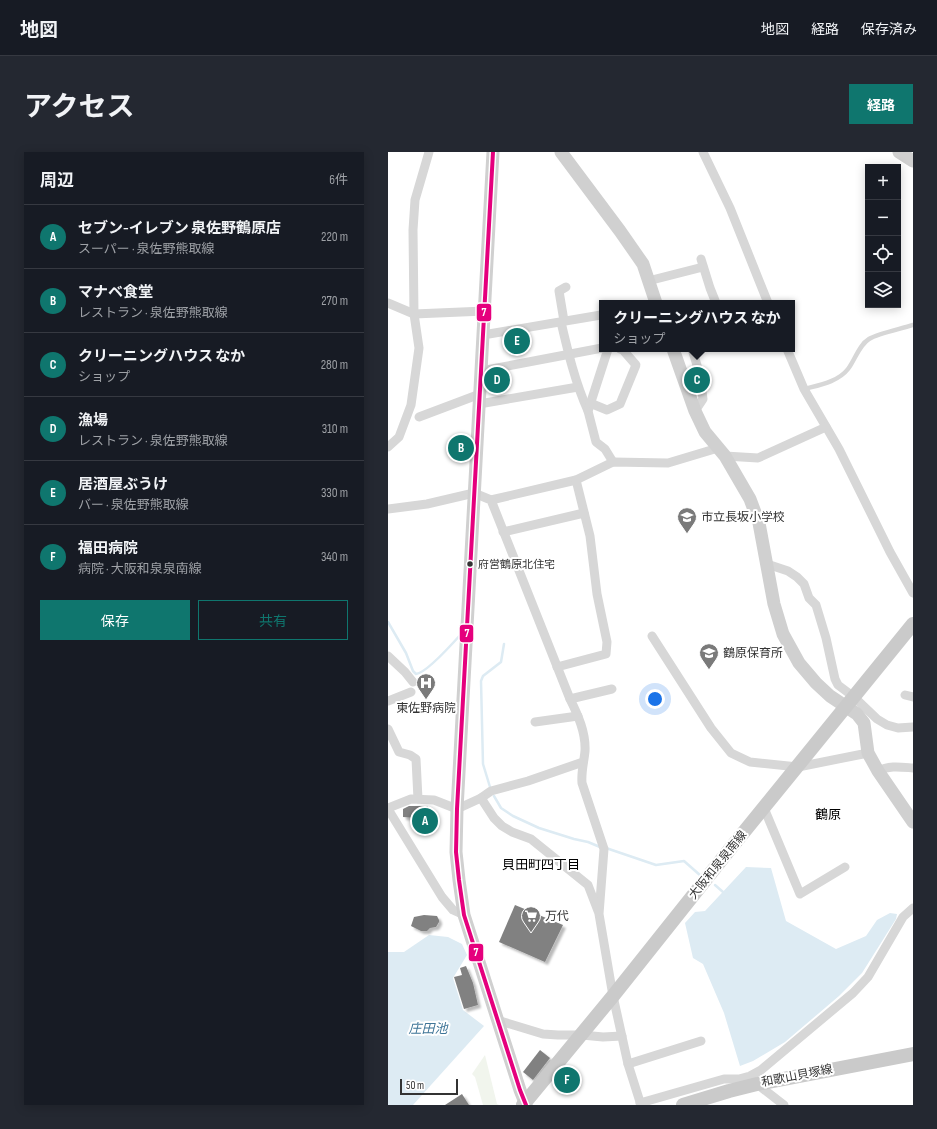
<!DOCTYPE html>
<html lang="ja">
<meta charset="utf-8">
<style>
:root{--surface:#171b24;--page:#242831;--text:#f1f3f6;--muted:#9ea1a6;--line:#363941;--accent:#0f766e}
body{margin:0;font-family:"Sofia Sans Condensed","Noto Sans JP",sans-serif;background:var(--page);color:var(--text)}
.controls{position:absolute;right:12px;top:12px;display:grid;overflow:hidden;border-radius:0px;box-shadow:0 2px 10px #0003}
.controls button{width:36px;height:36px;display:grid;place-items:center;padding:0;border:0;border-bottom:1px solid var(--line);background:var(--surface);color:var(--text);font:20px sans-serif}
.scale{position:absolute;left:12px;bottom:10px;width:58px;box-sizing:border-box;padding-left:4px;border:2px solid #333;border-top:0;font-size:11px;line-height:14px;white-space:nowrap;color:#333;-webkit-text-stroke:3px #fff;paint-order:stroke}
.you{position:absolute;left:267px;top:547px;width:14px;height:14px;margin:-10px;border:3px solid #fff;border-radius:50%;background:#1a73e8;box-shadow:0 0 0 6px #1a73e833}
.badge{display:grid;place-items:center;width:26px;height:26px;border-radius:50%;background:var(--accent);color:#fff;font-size:13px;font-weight:700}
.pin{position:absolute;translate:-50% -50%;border:2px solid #fff;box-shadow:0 1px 4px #0006}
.popup{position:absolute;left:211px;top:148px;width:196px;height:52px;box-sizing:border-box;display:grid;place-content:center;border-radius:0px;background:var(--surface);filter:drop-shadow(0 1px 3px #0005);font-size:13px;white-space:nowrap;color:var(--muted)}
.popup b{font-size:15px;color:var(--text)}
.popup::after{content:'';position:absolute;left:50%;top:100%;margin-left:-8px;border:8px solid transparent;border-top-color:var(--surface)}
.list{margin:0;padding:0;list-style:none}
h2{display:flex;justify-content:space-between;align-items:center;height:52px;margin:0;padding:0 16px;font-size:17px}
h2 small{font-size:13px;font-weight:400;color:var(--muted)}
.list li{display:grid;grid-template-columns:26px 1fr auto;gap:12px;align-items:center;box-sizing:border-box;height:64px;padding:0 16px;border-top:1px solid var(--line)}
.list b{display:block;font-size:15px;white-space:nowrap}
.list p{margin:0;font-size:13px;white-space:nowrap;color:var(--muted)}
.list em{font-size:13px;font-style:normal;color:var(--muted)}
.actions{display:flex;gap:8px;padding:12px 16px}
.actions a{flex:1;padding:9px 0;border:1px solid var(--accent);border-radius:0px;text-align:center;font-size:14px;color:var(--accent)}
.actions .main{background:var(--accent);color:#fff}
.icon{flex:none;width:22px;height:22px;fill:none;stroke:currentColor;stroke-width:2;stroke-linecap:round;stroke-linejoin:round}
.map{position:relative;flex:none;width:525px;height:953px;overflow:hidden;border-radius:0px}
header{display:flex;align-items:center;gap:24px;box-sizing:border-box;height:56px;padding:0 20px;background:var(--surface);border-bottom:1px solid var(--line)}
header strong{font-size:19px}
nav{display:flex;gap:22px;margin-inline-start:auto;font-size:14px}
.intro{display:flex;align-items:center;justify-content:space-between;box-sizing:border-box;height:96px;padding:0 24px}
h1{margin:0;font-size:28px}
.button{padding:10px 18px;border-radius:0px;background:var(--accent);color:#fff;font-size:14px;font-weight:700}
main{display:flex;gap:24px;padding:0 24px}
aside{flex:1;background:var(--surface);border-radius:0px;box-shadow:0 2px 10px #0003}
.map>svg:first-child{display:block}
.green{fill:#f1f5ed}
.water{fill:#ddebf3}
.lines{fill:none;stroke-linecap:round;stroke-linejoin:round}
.stream{stroke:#ddebf3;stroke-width:2.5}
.building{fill:#818181;filter:url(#shadow)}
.lane{stroke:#d7d7d7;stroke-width:4.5}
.street{stroke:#d7d7d7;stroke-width:9}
.secondary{stroke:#d0d0d0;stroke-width:13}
.primary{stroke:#cacaca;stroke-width:14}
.bus-1-casing{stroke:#fff;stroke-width:7}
.bus-1{stroke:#e5007d;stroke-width:4}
.bus-dot{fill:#333;stroke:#fff;stroke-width:1.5}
.labels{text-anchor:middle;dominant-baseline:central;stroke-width:4;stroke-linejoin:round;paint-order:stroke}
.bus-label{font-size:11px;fill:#333;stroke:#fff;text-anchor:start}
.poi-label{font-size:12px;fill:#333;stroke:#fff;text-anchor:start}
.street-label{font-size:12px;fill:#333;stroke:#fff}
.neighbourhood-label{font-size:13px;fill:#000;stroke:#fff}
.water-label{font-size:13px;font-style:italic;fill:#3f7597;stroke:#fff}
.line-badge{stroke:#fff;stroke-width:1.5}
.badge-label{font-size:11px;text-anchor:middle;font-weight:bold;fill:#fff}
</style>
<header>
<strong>地図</strong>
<nav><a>地図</a><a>経路</a><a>保存済み</a></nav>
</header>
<div class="intro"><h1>アクセス</h1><a class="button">経路</a></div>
<main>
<aside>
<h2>周辺<small>6件</small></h2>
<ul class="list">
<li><span class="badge">A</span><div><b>セブン-イレブン 泉佐野鶴原店</b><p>スーパー · 泉佐野熊取線</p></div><em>220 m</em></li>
<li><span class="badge">B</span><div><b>マナベ食堂</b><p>レストラン · 泉佐野熊取線</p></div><em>270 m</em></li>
<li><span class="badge">C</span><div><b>クリーニングハウス なか</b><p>ショップ</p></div><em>280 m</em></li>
<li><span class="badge">D</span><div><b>漁場</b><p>レストラン · 泉佐野熊取線</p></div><em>310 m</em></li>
<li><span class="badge">E</span><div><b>居酒屋ぶうけ</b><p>バー · 泉佐野熊取線</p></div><em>330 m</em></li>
<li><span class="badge">F</span><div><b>福田病院</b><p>病院 · 大阪和泉泉南線</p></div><em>340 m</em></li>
</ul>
<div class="actions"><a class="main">保存</a><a>共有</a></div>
</aside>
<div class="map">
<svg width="525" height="953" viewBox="0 0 525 953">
<defs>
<filter id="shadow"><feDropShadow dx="3" dy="3" stdDeviation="1" flood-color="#0004"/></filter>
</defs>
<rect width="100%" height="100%" fill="#fff"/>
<polygon class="green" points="97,903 109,952 111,953 95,953 87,925 84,922"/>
<g class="water">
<polygon points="358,715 383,716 398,769 448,797 478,784 489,768 502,761 509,762 508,767 474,821 451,844 397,890 365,909 352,914 336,861 315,812 305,806 297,771 307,760 317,759"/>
<polygon points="41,783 60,785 74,792 79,803 65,826 75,858 96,874 25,953 0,953 0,800 16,800"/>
</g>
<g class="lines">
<g class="stream">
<path d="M 0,470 L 18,501 L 25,519 L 28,522 C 38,521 66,490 74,481"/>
<polyline points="102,635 95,612 93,529 95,524 113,510 116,492"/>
<polyline points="106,644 113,656 125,664 151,676 186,687 200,690 212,695"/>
<polyline points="218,696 268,713 296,709 313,724"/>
<polyline points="327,733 335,740"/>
</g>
</g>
<g class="building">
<polygon points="21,654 40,654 40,667 15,665 15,657"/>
<polygon points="127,753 175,773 157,810 111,790"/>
<polygon points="36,763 49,764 51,768 51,770 48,775 42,776 39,779 33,779 23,774 26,765"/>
<polygon points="78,814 85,831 90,853 76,857 66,825 74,823 72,816"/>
<polygon points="152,898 162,906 145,928 135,920"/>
<polygon points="74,942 81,953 57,953"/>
</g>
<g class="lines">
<path class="lane" d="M 416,237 C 431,233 450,230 460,217 C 467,208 471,193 481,187 C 491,181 513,177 525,173"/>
<g class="street">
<polyline points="315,0 342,56 380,151"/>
<polyline points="313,107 322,136 328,151"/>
<polyline points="260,129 315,115"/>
<polyline points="0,151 26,162 97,159"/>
<polyline points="176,169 171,139 178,135"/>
<path d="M 173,170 C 180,200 187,230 200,259"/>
<polyline points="95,183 213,163"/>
<polyline points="220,197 200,259 208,290 217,297 225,310"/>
<polyline points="304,197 312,223 315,247 307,259"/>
<polyline points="399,197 416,237 451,297 502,400 525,441"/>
<polyline points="93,219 214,196"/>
<polyline points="202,251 219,258 232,252 248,213 235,198 232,197"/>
<polyline points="91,252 190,235"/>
<polyline points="31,265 92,242"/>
<polyline points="0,295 11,285 23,253 31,196 26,162 25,78 27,48 41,0"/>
<polyline points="337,304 370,306 438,275"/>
<polyline points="103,348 188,328 225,310 280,311 330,296"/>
<path d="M 0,357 L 39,352 L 86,341 L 103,348 L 182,547 C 190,563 198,581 197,599 C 196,610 193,620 194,631 L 216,697 L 211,762 L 225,844 L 240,912 L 253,953"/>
<polyline points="115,380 196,361"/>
<polyline points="379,412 400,419 409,425 416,432 421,446 428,453 438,486 447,527 450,533 466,545 489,567 499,573 510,576 525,575"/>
<polyline points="264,484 323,576 343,601 362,610 410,615 480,601"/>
<polyline points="0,504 17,520 25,530"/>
<polyline points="169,515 218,502 219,490 209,442 202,384 188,328"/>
<polyline points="517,543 525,545"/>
<polyline points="182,547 224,537"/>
<polyline points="0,549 23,540"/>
<polyline points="147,570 190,564"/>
<polyline points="0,577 11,600 22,603 28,607 30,647"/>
<path d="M 490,619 C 501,613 513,615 525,616"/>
<polyline points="93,646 103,639 140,629 195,610"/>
<polyline points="0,656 23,647 46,648 69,657 93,646 106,666 114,674 124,680 143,687 200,733 210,759"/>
<polyline points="376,656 412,742 457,715"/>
<polyline points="0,657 54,745 65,758 76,763"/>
<polyline points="109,868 155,882 170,883 194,883 215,885 234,884"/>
<polyline points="240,912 313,889"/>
<polyline points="369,932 396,953"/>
<polyline points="252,951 336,927 351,927 362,924 373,918 465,841 480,825 515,765 525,756"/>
</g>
<g class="secondary">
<polyline points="105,0 69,657 68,700 71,728 76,763 132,938 138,953"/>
<polyline points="173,0 232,79 255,112 268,151"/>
<polyline points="511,0 525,9"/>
<polyline points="285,197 307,259 317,280 337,304 362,347 371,371 386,452 395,482 411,511 428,531 442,544 469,562 476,571 480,601 490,619 525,670"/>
</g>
<g class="primary">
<polyline points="135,953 225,844 338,702 525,472"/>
<polyline points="295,953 341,939 369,932 525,902"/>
</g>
<defs>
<polyline id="bus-1" points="105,0 69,657 68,700 71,728 76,763 132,938 138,953"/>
</defs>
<use href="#bus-1" class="bus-1-casing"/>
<use href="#bus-1" class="bus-1"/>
</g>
<defs>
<symbol id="school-pin" viewBox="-11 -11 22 30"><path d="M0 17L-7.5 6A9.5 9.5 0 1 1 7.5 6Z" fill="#7a7a7a" stroke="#fff"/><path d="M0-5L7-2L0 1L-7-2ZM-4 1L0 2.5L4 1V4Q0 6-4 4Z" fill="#fff"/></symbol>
<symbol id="hospital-pin" viewBox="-11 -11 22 30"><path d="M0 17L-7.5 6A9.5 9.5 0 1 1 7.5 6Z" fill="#7a7a7a" stroke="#fff"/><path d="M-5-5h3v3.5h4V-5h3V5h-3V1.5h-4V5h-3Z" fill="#fff"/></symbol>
<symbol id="supermarket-pin" viewBox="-11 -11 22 30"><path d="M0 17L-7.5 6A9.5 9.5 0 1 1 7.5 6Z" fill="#7a7a7a" stroke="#fff"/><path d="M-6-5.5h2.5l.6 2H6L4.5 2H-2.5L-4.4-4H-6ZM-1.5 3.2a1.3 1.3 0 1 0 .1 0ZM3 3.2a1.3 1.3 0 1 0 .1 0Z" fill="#fff"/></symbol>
</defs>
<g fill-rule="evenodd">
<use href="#school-pin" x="288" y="354" width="22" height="30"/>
<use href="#school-pin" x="310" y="490" width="22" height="30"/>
<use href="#hospital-pin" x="27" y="520" width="22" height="30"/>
<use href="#supermarket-pin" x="132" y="753" width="22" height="30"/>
</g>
<circle class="bus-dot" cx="82" cy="412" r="3.5"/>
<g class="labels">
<g class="bus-label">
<text x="90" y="412">府営鶴原北住宅</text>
</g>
<g class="poi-label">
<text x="313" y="365">市立長坂小学校</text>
<text x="335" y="501">鶴原保育所</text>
<text x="38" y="556" text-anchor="middle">東佐野病院</text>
<text x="157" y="764">万代</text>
</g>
<g class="street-label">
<text transform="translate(330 713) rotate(-51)">大阪和泉泉南線</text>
<text transform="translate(409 924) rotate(-11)">和歌山貝塚線</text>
</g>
<g class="neighbourhood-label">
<text x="440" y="663">鶴原</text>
<text x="153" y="713">貝田町四丁目</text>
</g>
<g class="water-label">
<text x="40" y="877">庄田池</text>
</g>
</g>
<g class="line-badge">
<rect x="88" y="151" width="16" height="19" rx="4" fill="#e5007d"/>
<rect x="71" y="472" width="15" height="19" rx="4" fill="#e5007d"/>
<rect x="80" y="791" width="16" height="19" rx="4" fill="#e5007d"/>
</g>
<g class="badge-label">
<text x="96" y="164">7</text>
<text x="79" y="485">7</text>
<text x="88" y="804">7</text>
</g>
</svg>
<div class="controls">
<button>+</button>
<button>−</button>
<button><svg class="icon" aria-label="locate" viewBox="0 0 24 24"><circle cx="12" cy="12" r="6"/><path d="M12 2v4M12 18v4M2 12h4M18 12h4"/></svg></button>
<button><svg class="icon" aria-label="layers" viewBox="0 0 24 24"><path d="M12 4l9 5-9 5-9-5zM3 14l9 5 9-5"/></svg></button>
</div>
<div class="scale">50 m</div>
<div class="you"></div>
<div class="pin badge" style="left:37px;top:669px">A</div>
<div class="pin badge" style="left:73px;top:296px">B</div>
<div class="pin badge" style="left:309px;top:228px">C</div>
<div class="popup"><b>クリーニングハウス なか</b>ショップ</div>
<div class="pin badge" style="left:109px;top:228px">D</div>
<div class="pin badge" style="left:129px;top:189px">E</div>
<div class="pin badge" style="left:179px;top:928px">F</div>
</div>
</main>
